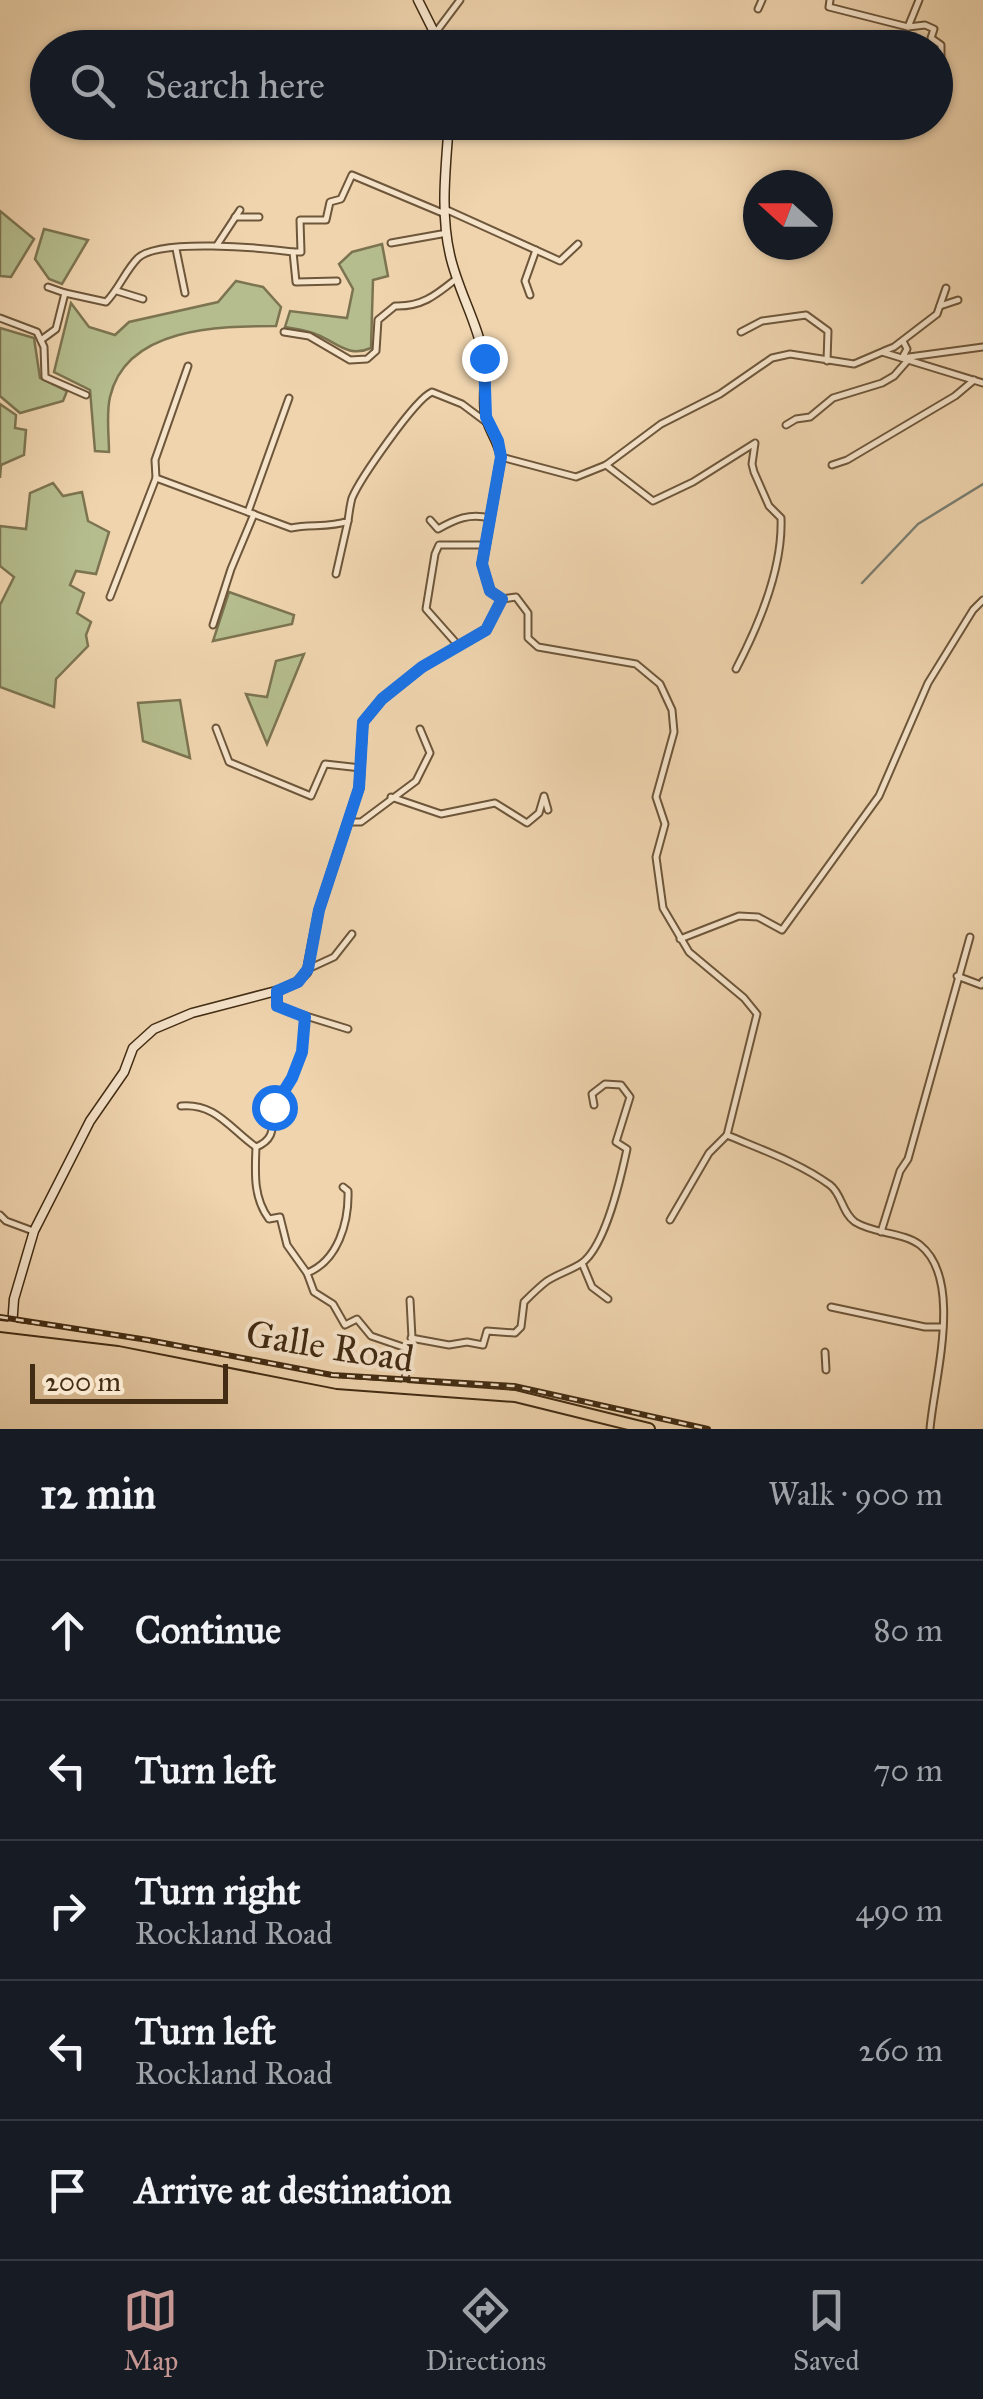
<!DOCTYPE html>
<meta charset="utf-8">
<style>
:root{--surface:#171b24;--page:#242831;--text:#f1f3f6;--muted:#9ea1a6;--line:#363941;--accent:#c59692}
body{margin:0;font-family:"IM FELL Great Primer",serif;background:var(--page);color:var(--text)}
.compass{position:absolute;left:743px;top:170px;width:90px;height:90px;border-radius:50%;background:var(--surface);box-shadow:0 2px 8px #0004;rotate:291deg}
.scale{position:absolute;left:30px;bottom:25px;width:198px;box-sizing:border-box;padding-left:10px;border:5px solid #422c13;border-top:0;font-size:28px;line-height:35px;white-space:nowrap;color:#422c13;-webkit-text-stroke:8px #f5e3ca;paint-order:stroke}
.stop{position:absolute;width:30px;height:30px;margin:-22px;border:8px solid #1a73e8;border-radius:50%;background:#fff}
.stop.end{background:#1a73e8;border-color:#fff;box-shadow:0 2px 10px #0008}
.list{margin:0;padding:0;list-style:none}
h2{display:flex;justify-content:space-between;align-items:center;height:130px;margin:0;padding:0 40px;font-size:42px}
h2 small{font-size:32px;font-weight:400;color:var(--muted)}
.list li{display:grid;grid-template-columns:65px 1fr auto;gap:30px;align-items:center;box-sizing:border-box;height:140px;padding:0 40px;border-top:2px solid var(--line)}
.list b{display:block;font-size:38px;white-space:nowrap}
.list p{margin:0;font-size:32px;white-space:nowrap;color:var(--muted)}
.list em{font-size:32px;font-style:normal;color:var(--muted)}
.icon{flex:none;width:55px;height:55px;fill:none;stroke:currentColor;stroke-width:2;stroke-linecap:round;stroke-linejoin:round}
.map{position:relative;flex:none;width:983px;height:1429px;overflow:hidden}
.search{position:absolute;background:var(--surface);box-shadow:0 2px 8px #0004;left:30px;right:30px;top:30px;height:110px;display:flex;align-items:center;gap:25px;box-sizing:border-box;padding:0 35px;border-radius:55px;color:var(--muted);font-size:38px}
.sheet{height:830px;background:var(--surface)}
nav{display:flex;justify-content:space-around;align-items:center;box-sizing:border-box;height:140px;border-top:2px solid var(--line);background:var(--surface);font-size:28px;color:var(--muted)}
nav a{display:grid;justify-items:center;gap:5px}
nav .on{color:var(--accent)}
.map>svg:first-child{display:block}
.green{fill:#b5bd8e;stroke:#7c7450;stroke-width:2.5}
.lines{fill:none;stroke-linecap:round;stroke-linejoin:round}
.stream{stroke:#797f73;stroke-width:2.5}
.street-casing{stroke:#6d563a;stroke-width:9}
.secondary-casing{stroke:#422c13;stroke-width:11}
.highway-casing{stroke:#422c13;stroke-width:14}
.street{stroke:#f5e3ca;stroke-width:5}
.secondary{stroke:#f5e3ca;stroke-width:8}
.highway{stroke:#efd4ae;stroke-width:10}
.rail-casing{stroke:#422c13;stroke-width:6}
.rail{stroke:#f5e3ca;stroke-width:2.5;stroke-dasharray:8;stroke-linecap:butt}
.route{stroke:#1a73e8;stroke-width:12}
.labels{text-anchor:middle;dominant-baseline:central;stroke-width:8;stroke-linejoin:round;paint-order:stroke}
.street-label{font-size:38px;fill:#422c13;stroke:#f5e3ca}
</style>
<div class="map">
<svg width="983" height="1429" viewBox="0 0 983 1429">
<rect width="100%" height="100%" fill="#efd4ae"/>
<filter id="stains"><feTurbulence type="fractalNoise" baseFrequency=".002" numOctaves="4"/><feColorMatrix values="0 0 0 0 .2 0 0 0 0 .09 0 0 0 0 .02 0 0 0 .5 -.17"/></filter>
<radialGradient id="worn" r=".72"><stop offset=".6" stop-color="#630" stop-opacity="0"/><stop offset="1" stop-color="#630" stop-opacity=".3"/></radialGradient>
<g class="green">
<polygon points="0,211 34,239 11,277 0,276"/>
<polygon points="44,229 88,240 62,284 49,279 35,259"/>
<path d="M 382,244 L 388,276 L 373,280 L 371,348 C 349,358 337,343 318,335 C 308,330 296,329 285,327 L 290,311 L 347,318 L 353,289 L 339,264 L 352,252 Z"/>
<path d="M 236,281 L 263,287 L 281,307 L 276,326 C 219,326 126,327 110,397 C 106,414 109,435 109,452 L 95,451 L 90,390 L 54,372 L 71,303 L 89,327 L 115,335 L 129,322 L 218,302 Z"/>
<polygon points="0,328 34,338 40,378 67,391 63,401 20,413 0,396"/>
<polygon points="0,404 16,415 15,428 26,430 24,455 1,465 0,478"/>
<polygon points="53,483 63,496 82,492 88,521 109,532 96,574 76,571 70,585 84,593 77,613 91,622 86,635 88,646 56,679 54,707 0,687 0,605 14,577 0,566 0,526 26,529 30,493"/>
<polygon points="229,592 294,615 292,624 213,641"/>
<polygon points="304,654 267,744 246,694 267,697 276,661"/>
<polygon points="180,700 190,758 143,741 138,703"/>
</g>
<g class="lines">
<polyline class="stream" points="862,583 918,524 983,484"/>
<defs>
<g id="street">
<polyline points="830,0 829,7 908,27 919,0"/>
<polyline points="758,9 762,0"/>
<polyline points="908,27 925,25 934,29 931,38 941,45 941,63 936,74"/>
<polyline points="436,32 460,0"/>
<polyline points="860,122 894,130 902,122"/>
<polyline points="813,134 822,122"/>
<polyline points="445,209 560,261 578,244"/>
<polyline points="235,217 259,217"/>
<polyline points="391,243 447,233"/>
<polyline points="217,245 240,210"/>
<polyline points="176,249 185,293"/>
<polyline points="293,252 301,252 300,220 326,220 330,202 341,199 352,175 445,214"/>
<polyline points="117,291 143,299"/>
<path d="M 65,293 L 106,302 C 119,289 125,271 138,258 C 159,238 263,248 293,252 L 296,282 L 337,281"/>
<polyline points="530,295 525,281 536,250"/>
<polyline points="940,306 958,300"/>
<polyline points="0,318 37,332 44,347 45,377 86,395"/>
<path d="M 284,332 L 309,336 L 350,360 L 367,359 L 376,351 L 378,320 L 395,306 C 422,307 436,295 456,279"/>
<polyline points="741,332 762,321 806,315 828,331 827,361"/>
<polyline points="41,340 56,329 65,293 48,287"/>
<polyline points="903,341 907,349 902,358 983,347"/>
<polyline points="884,351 894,347 937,314 946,288"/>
<polyline points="786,425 796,419 810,417 833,398 882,383 894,376 908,360"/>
<polyline points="501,457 576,477 606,465 661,424 720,394 772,358 790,354 854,364 882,352 983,383"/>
<path d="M 606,465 L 653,501 L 693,482 L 755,443 L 752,464 L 754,472 L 769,506 L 781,518 C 783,569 759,625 736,669"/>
<polyline points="832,465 847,460 955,396 974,380"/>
<path d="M 156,478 L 291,528 C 310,524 330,528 348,521 C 349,514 350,505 352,498 C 360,479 415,399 432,392 L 462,404 L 486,422"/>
<polyline points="156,478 110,597 156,478 155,460 188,366"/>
<polyline points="248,512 289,398"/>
<path d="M 430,520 L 438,529 C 456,519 469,513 490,518"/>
<polyline points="336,574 348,521"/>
<path d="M 502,599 L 516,597 L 528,613 L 528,638 L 538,647 L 636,664 L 660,684 L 672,710 L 674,732 L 656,797 L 665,824 L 656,857 L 663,908 L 689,952 L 744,998 L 757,1014 L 727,1135 C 760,1149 800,1163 830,1185 C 842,1194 842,1213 855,1222 C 874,1234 903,1232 920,1245 C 964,1280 934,1380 930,1429"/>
<polyline points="213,625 231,569 254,514"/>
<polyline points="457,644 426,609 435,554 439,545 486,545"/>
<polyline points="216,728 229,762 311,796 325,764 361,768"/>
<polyline points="391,797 441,814 495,803 527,823 539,813 544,796 548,810"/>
<polyline points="350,822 361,822 416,781 430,753 420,729"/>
<polyline points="680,939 739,916 758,917 782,930 879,796 928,683 973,610 983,600"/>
<polyline points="308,969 334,957 352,934"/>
<polyline points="957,976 981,985 983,981"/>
<polyline points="277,991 277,1007 348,1029"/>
<path d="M 181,1106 C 216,1103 230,1129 256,1147 C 281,1137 268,1119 277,1100 C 281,1092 286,1087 291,1080 C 303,1061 304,1038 305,1017"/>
<path d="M 256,1147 C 255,1172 253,1198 269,1219 L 280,1217 L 287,1245 L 307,1273 L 314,1292 L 333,1304 L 345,1325 L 357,1319 L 371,1336 L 409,1349"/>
<polyline points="0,1215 6,1221 33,1231"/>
<polyline points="670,1220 709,1153 727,1135"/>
<polyline points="881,1232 900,1171 908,1159 970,937"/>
<polyline points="582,1263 592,1287 608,1299"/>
<path d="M 307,1273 C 338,1261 349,1222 348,1191 L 343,1187"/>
<polyline points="410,1300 412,1338"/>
<polyline points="831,1307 925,1327 943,1327"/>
<path d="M 411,1338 L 449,1345 L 467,1342 L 483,1345 L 487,1331 L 515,1333 L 521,1327 L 524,1302 C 531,1295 539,1287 547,1281 C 558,1274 571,1270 582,1263 C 606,1245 621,1177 627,1149 L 616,1142 L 630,1097 L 621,1085 L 605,1084 L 592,1094 L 594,1105"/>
<polyline points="825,1352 826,1370"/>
<polyline points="404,1387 409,1348"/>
</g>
<g id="secondary">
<polyline points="418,0 442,48"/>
<path d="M 12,1327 L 14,1299 L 34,1231 L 90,1121 L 124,1072 L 133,1048 L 154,1029 L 192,1013 L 280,990 L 297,982 L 307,972 L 319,910 L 359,788 L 363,722 L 382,699 L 422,667 L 486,630 L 502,599 L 490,591 L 482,564 L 501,457 C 499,443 491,434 487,421 C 481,406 487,377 484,359 C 478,323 458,291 450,255 C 440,212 446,166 449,122"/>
</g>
<polyline id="highway" points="0,1326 119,1340 337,1383 515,1396 649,1429"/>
</defs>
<use href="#street" class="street-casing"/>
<use href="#secondary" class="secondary-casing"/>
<use href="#highway" class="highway-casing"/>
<use href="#street" class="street"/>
<use href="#secondary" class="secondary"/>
<use href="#highway" class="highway"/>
<defs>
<polyline id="rail" points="0,1317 148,1340 332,1375 514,1386 708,1429"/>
</defs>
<use href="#rail" class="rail-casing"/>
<use href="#rail" class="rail"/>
</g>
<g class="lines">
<polyline class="route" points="274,1107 292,1078 302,1052 305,1017 277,1006 277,991 298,982 308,969 319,910 359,788 363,722 382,699 422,667 486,630 502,599 490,591 482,564 501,457 498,441 486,417 484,358"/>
</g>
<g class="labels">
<g class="street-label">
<text transform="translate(330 1346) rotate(9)">Galle Road</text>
</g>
</g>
<rect width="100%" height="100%" filter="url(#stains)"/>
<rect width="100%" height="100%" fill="url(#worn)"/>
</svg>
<svg class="compass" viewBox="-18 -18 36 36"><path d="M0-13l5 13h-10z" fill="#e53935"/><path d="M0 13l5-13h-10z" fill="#9ea1a6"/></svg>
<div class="scale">200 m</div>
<div class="stop" style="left:274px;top:1107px"></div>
<div class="stop end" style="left:484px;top:358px"></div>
<div class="search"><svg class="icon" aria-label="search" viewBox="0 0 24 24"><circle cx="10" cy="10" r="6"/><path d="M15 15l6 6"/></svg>Search here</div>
</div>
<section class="sheet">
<h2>12 min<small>Walk · 900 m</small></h2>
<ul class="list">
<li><svg class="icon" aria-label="ahead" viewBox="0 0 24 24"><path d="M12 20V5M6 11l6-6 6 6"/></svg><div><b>Continue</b></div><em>80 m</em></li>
<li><svg class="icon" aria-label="left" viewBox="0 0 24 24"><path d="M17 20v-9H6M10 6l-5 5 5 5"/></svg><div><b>Turn left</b></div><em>70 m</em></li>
<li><svg class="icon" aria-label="right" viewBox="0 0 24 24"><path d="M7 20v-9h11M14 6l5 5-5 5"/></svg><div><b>Turn right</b><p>Rockland Road</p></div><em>490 m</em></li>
<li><svg class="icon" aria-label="left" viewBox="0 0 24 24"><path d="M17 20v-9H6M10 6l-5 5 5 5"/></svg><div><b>Turn left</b><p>Rockland Road</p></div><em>260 m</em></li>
<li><svg class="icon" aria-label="arrive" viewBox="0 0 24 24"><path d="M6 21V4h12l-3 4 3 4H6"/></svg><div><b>Arrive at destination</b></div></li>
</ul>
</section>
<nav>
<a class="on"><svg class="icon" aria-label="map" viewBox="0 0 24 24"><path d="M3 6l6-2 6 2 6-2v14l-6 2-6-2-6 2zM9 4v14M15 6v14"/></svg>Map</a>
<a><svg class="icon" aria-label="directions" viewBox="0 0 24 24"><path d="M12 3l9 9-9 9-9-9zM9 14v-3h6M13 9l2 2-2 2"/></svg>Directions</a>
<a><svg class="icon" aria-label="saved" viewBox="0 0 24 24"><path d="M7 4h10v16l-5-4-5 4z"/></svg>Saved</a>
</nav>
